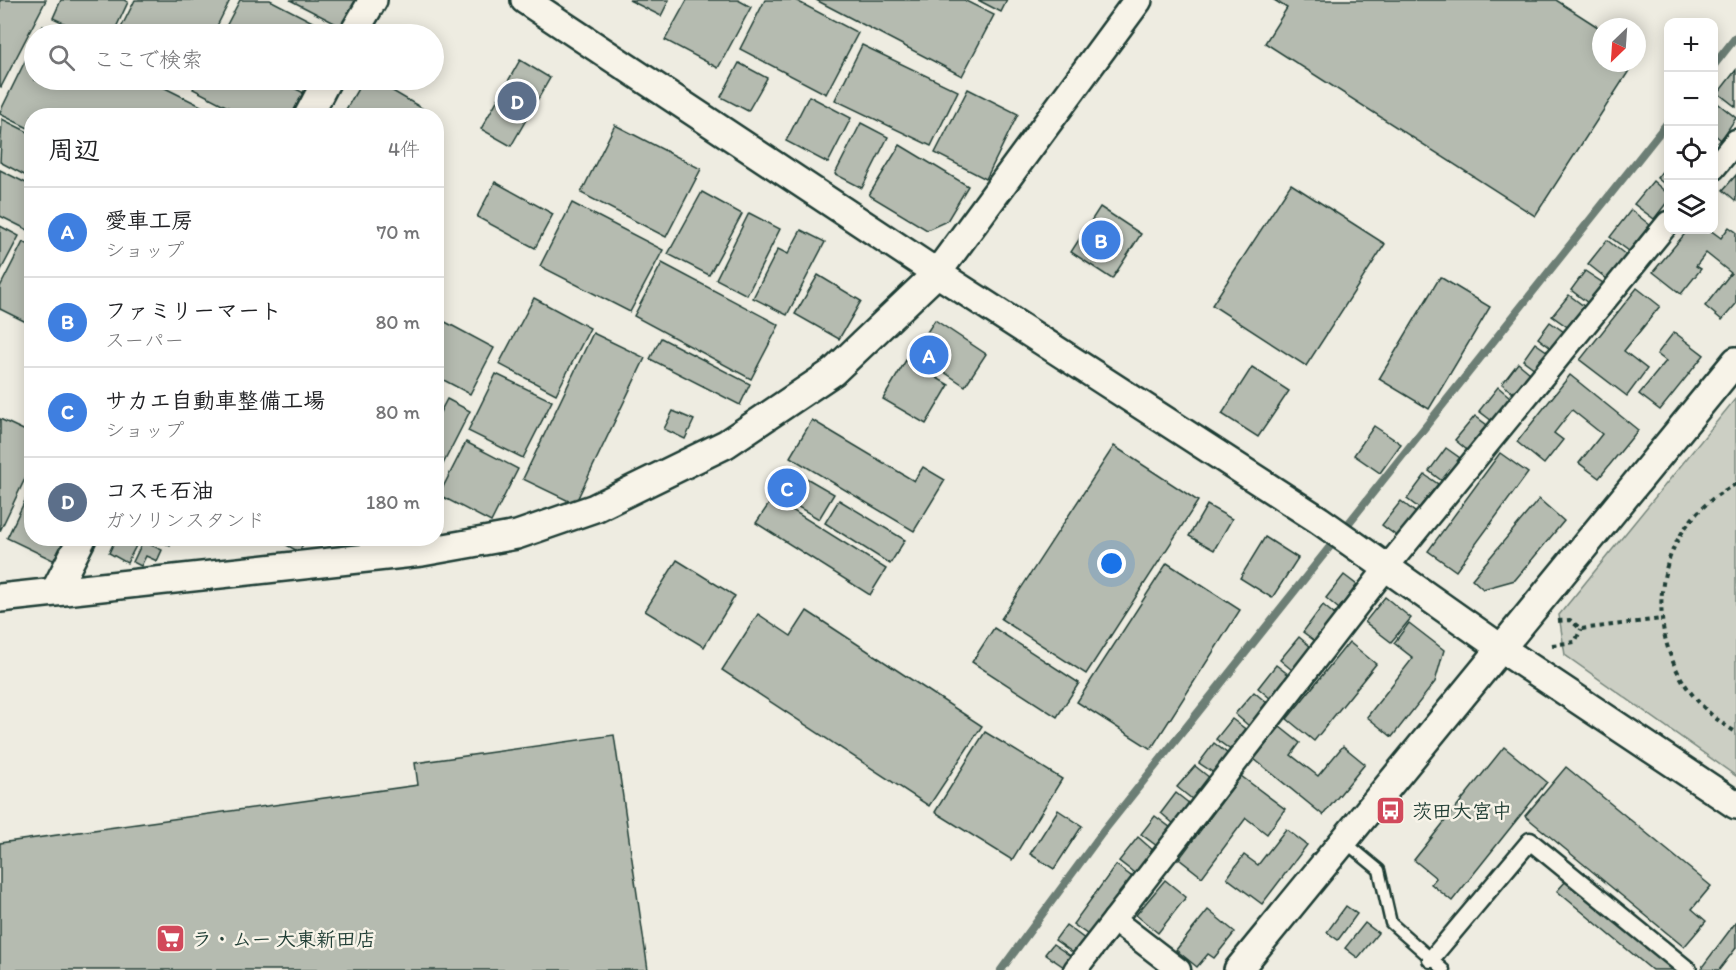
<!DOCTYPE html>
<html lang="ja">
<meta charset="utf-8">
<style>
:root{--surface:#fff;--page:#f6f6f6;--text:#202124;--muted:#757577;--line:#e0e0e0;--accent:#d1495b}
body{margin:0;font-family:Itim,"Klee One",sans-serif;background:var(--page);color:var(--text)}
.controls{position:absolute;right:18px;top:18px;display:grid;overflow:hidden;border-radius:12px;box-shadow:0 3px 15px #0003}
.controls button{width:54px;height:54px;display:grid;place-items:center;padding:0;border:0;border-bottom:2px solid var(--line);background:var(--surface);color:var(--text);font:30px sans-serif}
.compass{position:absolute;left:1592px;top:18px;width:54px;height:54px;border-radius:50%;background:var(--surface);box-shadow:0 3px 15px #0003;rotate:205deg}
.you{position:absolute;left:1112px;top:564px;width:21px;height:21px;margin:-15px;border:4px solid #fff;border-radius:50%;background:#1a73e8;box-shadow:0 0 0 9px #1a73e833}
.badge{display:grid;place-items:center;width:39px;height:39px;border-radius:50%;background:var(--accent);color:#fff;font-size:20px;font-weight:700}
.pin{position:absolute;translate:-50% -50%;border:3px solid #fff;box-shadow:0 2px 6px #0006}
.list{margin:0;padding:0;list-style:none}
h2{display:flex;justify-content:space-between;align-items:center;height:78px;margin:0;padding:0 24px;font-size:26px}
h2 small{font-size:20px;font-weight:400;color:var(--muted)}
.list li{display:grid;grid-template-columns:39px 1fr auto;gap:18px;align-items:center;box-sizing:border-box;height:90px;padding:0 24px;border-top:2px solid var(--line)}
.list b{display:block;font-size:22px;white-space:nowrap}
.list p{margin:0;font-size:20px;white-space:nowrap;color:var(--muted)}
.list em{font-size:20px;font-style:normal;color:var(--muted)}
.icon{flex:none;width:33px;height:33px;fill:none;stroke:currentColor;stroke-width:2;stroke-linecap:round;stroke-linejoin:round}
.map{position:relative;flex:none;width:1736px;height:970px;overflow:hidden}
.search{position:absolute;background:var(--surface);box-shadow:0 3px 15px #0003;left:24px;top:24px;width:420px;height:66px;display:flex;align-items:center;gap:15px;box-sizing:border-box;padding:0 21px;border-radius:33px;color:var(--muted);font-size:22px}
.panel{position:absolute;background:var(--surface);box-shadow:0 3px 15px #0003;left:24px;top:108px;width:420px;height:438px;border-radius:24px}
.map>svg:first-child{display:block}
.green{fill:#cccfc4;stroke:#76867c;stroke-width:1.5}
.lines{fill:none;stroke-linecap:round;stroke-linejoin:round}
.stream{stroke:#6c7e74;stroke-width:8}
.building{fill:#b5bbb0;stroke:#1f3d34;stroke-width:1.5}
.service-casing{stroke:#1f3d34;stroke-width:15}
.pedestrian-casing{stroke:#1f3d34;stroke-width:21}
.minor-casing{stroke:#1f3d34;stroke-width:27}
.tertiary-casing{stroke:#1f3d34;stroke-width:32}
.path{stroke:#1f3d34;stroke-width:4;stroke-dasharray:4.5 4.5;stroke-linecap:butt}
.service{stroke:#f7f3e8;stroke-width:10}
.pedestrian{stroke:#f7f3e8;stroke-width:16}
.minor{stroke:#f7f3e8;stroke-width:22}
.tertiary{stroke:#f7f3e8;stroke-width:27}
.labels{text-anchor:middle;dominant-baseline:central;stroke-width:5;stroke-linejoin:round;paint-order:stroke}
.poi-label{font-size:20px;font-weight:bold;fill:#1f3d34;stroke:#f7f3e8;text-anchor:start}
</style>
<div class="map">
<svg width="1736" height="970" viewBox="0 0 1736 970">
<rect width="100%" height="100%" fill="#eeece1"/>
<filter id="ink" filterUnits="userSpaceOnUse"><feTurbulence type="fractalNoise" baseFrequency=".0167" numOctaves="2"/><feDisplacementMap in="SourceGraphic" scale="12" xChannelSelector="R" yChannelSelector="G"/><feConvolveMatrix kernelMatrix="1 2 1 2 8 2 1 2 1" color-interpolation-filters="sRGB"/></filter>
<g filter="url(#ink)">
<polygon class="green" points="1736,398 1736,776 1565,655 1559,615"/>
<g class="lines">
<g class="stream">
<polyline points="1714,65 1736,37"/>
<polyline points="1001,970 1102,833 1668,122"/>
</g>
</g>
<g class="building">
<polygon points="0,0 46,0 1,87 0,86"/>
<polygon points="61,0 124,0 128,2 113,34 87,34 53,18"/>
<polygon points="135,0 230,0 213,34 118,34"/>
<polygon points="240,0 270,0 330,31 328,34 222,34"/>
<polygon points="290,0 358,0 344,28"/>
<polygon points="629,0 669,0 661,16"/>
<polygon points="687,0 738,0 751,7 718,68 665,40"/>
<polygon points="765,0 795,0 858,33 826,94 740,49"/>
<polygon points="816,0 964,0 994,15 962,76"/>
<polygon points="978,0 1007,0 1001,12"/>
<polygon points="1274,0 1556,0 1601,29 1601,63 1634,63 1535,216 1265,43 1287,8"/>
<polygon points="43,26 59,34 39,34"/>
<polygon points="34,43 34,80 149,80 221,116 32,116 32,130 0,114 0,112"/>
<polygon points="862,45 958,91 931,146 835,100"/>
<polygon points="520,60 550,78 511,146 481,129"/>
<polygon points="739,63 767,78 748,111 721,97"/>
<polygon points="1736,70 1736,107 1718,93"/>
<polygon points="198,80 278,80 304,93 293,116 245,116 193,89"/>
<polygon points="363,80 374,80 432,114 353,116 345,111"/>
<polygon points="968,89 1018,114 986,179 935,153"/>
<polygon points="809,96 851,118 828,163 786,141"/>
<polygon points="1715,101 1736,118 1721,140 1714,134"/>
<polygon points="2,119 32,134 32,179 0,162"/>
<polygon points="861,123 888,137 862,188 835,174"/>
<polygon points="615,125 701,169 666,237 581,193"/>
<polygon points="900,145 968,186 947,221 927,230 869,195"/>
<polygon points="1668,164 1668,187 1657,178"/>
<polygon points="0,170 32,186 32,232 0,216"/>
<polygon points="1736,175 1736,201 1723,190"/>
<polygon points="1653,181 1668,194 1668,201 1654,219 1634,204"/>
<polygon points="495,182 553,214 535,248 477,217"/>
<polygon points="1291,184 1385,244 1306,366 1212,305"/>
<polygon points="702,192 742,214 709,275 668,254"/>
<polygon points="572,203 663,250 630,312 540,266"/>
<polygon points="1100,207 1141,234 1112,279 1071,252"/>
<polygon points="1631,210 1650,225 1629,251 1610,237"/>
<polygon points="749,213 780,229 747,295 716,279"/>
<polygon points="0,226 19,236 0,272"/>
<polygon points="1729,227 1736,232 1736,304 1722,320 1705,306 1731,273 1706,253 1696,266 1701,269 1681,294 1653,272 1688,230 1710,230 1721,238"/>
<polygon points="801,230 825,242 787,315 753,298 778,249 788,254"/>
<polygon points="1607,240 1626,255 1607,279 1588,264"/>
<polygon points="23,242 32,246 32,325 0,309 0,287"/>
<polygon points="662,263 779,325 751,379 634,316"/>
<polygon points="1585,271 1603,283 1588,303 1571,290"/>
<polygon points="818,275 861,301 839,339 795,314"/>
<polygon points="1440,277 1490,307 1429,409 1379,379"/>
<polygon points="1637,288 1660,306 1624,351 1647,369 1627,396 1580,360"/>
<polygon points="1569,295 1585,307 1569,328 1552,316"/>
<polygon points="534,298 590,328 556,394 499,364"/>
<polygon points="436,317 494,348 470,394 436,376"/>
<polygon points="935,320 986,354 965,386 914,352"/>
<polygon points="1550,322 1564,332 1551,348 1538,338"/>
<polygon points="1674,332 1704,355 1660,410 1639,394 1666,361 1657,354"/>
<polygon points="593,333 645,358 575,504 523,479"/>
<polygon points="661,338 750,384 740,405 650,359"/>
<polygon points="1535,343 1548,352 1535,369 1523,360"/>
<polygon points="906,360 949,385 926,424 883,399"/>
<polygon points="1518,363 1530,373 1513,393 1502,384"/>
<polygon points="1252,367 1289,391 1258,437 1222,414"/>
<polygon points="496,374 552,401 523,458 468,431"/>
<polygon points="1570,375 1638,430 1599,478 1579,463 1602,434 1572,410 1554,433 1563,440 1544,464 1517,442"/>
<polygon points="1498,387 1510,397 1492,421 1479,411"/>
<polygon points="447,399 470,411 436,478 436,420"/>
<polygon points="673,411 694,420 685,439 664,429"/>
<polygon points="1475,416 1487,425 1467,450 1455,440"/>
<polygon points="0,419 32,434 32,464 0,531"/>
<polygon points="812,420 914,481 923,467 945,480 914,531 790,457"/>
<polygon points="1374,426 1401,444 1380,473 1354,455"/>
<polygon points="466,442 518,469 491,522 439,495"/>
<polygon points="1114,446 1198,501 1086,674 1001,619"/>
<polygon points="1446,448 1460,458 1442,481 1429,471"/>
<polygon points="1500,453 1528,473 1456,571 1428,551"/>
<polygon points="789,468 834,494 819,519 774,493"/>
<polygon points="1425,475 1438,484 1419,508 1407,499"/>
<polygon points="32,486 32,538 71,538 59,563 7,538"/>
<polygon points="773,498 886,569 870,595 756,523"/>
<polygon points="1539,499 1564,521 1515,580 1483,589 1472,579"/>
<polygon points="839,500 905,540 890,564 825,523"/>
<polygon points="1401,501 1416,513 1398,537 1382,525"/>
<polygon points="1207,505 1232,519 1214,550 1189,536"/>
<polygon points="1265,537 1298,558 1272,598 1240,578"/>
<polygon points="116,538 140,538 127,563 109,553"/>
<polygon points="156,538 174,538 170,546"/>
<polygon points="274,538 306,538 299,552"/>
<polygon points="143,541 162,550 157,561 146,556 141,566 133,562"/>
<polygon points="677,560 735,596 704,647 645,611"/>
<polygon points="1167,563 1240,610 1151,749 1077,702"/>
<polygon points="1344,575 1357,585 1339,609 1326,598"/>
<polygon points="1385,597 1411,618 1391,642 1365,622"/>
<polygon points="1323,605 1335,615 1315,641 1303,632"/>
<polygon points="807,611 982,726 929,806 722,670 758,614 791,636"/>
<polygon points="1409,623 1444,650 1435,682 1392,737 1367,717 1413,658 1394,643"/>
<polygon points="994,628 1079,683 1057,717 972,662"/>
<polygon points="1299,637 1311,647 1292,670 1280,660"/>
<polygon points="1349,642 1376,664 1314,741 1287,719"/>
<polygon points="1276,665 1289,675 1271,699 1258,688"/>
<polygon points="1254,692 1267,703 1249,726 1235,714"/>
<polygon points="1232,719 1248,731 1232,751 1216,739"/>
<polygon points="1280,727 1300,743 1291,755 1318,776 1343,746 1365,764 1323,815 1254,759"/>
<polygon points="985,732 1062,779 1012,860 935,812"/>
<polygon points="614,735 648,970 0,970 0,843 418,785 415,763"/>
<polygon points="1214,743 1228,754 1214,773 1199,763"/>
<polygon points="1504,747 1547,782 1452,901 1431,884 1436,878 1414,860"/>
<polygon points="1195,766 1210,778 1192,799 1177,787"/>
<polygon points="1566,767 1711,886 1692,909 1706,921 1684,947 1525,816"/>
<polygon points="1241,776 1285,809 1267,834 1246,818 1202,877 1179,859"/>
<polygon points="1176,793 1190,804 1174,824 1161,813"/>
<polygon points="1058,810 1082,826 1054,869 1030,854"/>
<polygon points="1155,816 1171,828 1157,846 1141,834"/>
<polygon points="1286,829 1307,845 1262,904 1227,878 1244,855 1258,865"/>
<polygon points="1138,837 1155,852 1137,875 1119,861"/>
<polygon points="1116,865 1135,879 1091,937 1073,924"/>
<polygon points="1165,880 1186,897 1158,933 1136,915"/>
<polygon points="1567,880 1674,970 1652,970 1557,891"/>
<polygon points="1346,906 1357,914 1338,940 1327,932"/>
<polygon points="1208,910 1235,932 1214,958 1208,954 1197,967 1176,950"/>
<polygon points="1736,922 1736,948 1719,970 1706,970 1702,967"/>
<polygon points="1365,923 1378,933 1358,958 1345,948"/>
<polygon points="1066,925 1086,940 1075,954 1055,940"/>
<polygon points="1053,944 1072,957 1064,967 1045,954"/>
</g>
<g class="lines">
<defs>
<polyline id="service" points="1344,841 1379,870 1391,923 1444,970"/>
<polyline id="pedestrian" points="1431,959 1530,841 1688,970"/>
<g id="minor">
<polyline points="1714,168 1736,141"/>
<polyline points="1075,970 1114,920"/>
<polyline points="1179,970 1114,920 1387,567 1668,223"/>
</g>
<g id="tertiary">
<polyline points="525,0 937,273 1319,520 1499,647 1736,805"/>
<polyline points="353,34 373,0"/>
<polyline points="308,116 327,80"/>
<polyline points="55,591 82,538"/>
<polyline points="0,598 422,552 517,535 595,508 726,444 833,372 937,273 1138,0"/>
<polyline points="1238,970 1736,361"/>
</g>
</defs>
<use href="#service" class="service-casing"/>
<use href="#pedestrian" class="pedestrian-casing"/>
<use href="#minor" class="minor-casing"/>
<use href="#tertiary" class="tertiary-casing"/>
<g class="path">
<path d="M 1736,484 C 1634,536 1639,677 1736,732"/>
<polyline points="1558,621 1570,620 1581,629 1661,619"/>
<polyline points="1552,645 1575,642 1581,629"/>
</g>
<use href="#service" class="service"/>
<use href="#pedestrian" class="pedestrian"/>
<use href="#minor" class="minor"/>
<use href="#tertiary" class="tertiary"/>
</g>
</g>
<defs>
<symbol id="bus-square" viewBox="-11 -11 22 22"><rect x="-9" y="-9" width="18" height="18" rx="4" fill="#d1495b" stroke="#f7f3e8"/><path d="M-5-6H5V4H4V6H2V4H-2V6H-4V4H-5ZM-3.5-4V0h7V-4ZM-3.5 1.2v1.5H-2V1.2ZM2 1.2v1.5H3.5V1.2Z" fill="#fff"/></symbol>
<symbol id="supermarket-square" viewBox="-11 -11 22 22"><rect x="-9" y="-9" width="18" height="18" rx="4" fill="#d1495b" stroke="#f7f3e8"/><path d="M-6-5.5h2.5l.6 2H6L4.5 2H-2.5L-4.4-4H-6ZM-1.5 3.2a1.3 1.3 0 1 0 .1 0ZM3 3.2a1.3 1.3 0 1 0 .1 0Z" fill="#fff"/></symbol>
</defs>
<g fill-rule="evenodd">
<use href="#bus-square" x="1374" y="794" width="33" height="33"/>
<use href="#supermarket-square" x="154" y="922" width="33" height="33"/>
</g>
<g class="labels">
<g class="poi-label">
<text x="1412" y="811">茨田大宮中</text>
<text x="192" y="939">ラ・ムー 大東新田店</text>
</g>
</g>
</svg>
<div class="controls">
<button>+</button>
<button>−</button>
<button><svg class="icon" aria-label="locate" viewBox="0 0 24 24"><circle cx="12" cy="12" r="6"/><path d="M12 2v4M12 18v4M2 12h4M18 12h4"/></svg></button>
<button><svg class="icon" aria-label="layers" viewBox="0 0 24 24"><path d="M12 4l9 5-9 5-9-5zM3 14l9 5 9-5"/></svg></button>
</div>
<svg class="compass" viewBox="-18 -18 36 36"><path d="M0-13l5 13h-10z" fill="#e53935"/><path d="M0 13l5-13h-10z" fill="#757577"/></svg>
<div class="you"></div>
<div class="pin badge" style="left:929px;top:355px;background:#3f7fe0">A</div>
<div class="pin badge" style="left:1101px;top:240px;background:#3f7fe0">B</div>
<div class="pin badge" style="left:787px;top:488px;background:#3f7fe0">C</div>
<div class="pin badge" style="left:517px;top:101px;background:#5c6f8a">D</div>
<div class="search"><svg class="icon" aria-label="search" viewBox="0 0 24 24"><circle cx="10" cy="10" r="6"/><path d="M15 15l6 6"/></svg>ここで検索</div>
<section class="panel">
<h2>周辺<small>4件</small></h2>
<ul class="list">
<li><span class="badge" style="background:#3f7fe0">A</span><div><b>愛車工房</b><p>ショップ</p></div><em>70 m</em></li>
<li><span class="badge" style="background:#3f7fe0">B</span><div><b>ファミリーマート</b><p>スーパー</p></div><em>80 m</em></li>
<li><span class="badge" style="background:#3f7fe0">C</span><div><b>サカエ自動車整備工場</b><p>ショップ</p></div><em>80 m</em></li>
<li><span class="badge" style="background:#5c6f8a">D</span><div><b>コスモ石油</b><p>ガソリンスタンド</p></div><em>180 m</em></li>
</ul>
</section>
</div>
